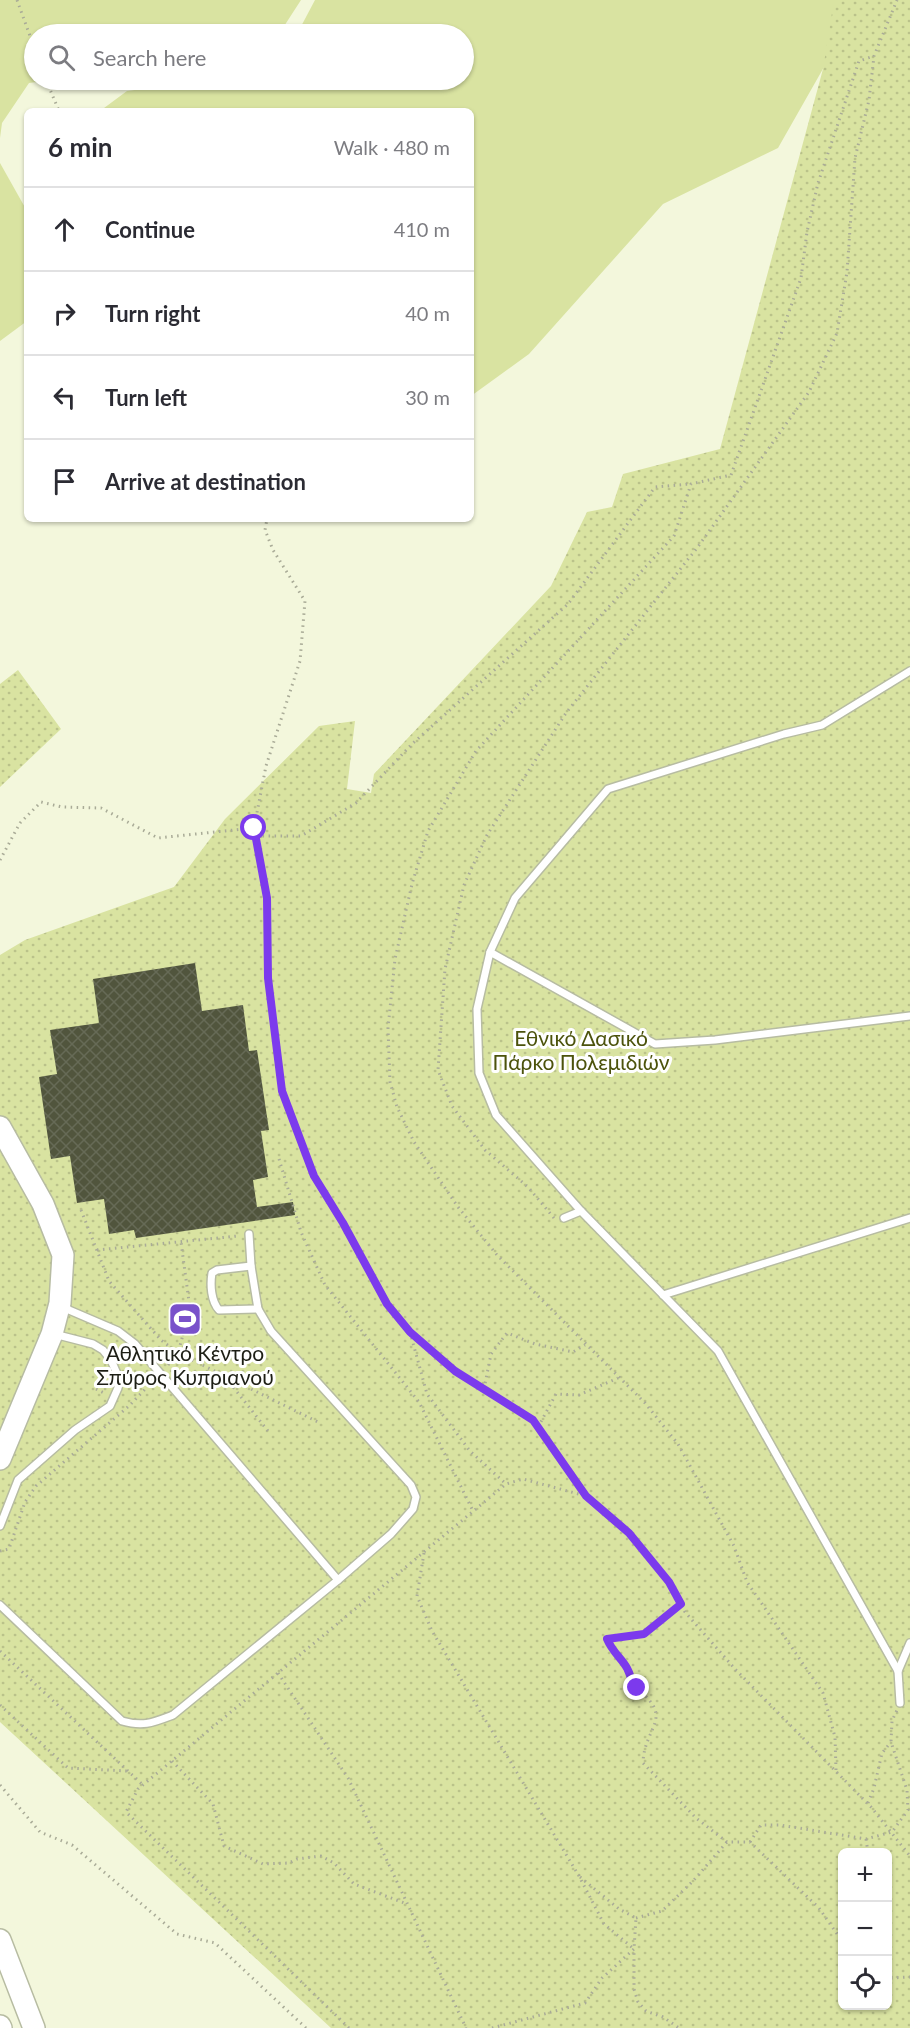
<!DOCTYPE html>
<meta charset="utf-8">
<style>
:root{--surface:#fff;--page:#f2f2f3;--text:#2b2b33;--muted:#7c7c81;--line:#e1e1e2}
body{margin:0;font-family:Lato,sans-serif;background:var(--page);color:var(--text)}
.controls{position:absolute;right:18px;bottom:18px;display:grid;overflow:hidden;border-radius:9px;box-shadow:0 2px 4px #0004}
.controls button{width:54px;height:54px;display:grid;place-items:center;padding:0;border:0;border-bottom:2px solid var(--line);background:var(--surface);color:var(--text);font:30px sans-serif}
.stop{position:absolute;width:18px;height:18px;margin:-14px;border:4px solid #7c3aed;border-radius:50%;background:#fff}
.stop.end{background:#7c3aed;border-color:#fff;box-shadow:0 2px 6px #0008}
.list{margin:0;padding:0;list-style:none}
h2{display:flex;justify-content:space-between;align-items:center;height:78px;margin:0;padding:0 24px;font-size:26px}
h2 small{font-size:20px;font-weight:400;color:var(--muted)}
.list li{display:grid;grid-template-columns:39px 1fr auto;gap:18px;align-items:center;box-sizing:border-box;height:84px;padding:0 24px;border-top:2px solid var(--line)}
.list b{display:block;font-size:22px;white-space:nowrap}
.list em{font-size:20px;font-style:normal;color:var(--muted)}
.icon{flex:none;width:33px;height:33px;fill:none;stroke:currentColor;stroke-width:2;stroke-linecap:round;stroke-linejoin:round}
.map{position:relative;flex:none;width:910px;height:2028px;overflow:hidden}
.search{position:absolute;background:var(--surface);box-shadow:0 2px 4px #0004;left:24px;top:24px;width:450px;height:66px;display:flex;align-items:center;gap:15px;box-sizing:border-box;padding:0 21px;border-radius:33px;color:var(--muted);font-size:22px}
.panel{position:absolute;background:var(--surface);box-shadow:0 2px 4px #0004;left:24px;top:108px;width:450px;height:414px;border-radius:9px}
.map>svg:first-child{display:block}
.grass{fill:#d9e3a1}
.park{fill:url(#park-dots);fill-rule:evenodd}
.building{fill:url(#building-cross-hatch)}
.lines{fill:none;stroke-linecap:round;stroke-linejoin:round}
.lane-casing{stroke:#b7bca2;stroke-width:10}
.primary-casing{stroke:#b7bca2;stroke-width:24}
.path{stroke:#a9ab97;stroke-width:3;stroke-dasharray:1.5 4.5;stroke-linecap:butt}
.lane{stroke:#fff;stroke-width:7}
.primary{stroke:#fff;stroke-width:21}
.route{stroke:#7c3aed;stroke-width:8}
.labels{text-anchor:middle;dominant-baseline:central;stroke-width:6;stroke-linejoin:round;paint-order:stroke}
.park-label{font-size:21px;fill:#4c530c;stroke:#fff}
.poi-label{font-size:21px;fill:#1d1e15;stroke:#fff}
</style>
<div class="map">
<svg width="910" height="2028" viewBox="0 0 910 2028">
<defs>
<pattern id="park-dots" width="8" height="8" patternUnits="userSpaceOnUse" patternTransform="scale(1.5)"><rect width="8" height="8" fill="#d9e3a1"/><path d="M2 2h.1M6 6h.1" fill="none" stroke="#bac28a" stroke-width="1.8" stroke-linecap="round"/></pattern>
<pattern id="building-cross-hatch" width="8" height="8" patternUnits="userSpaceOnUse" patternTransform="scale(1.5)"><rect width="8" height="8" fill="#51553d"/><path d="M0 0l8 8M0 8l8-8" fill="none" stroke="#666a56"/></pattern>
</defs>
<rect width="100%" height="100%" fill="#f3f7dc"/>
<g class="grass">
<polygon points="0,0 301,0 279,34 34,34 34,80 52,80 29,83 2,123 0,138"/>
<polygon points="315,0 855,0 853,16 778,148 663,204 529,354 471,396 471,111 100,111 127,91 210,80 464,80 464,34 297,34"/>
<polygon points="0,163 27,211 27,321 0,341"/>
</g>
<g class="park">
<path d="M 834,0 L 910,0 L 910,2028 L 331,2028 L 0,1722 L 0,955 L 25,940 L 174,887 L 225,819 L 319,726 L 355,721 L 347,789 L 371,793 L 374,774 L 551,586 L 587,512 L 612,507 L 623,474 L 720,449 L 823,69 ZM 842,1852 L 888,1852 L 888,2006 L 842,2006 Z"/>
<polygon points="18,670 61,729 0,787 0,684"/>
</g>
<polygon class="building" points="195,963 202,1011 243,1005 249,1051 257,1050 269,1130 261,1131 268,1177 253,1180 257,1207 293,1202 295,1215 136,1238 134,1230 109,1234 104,1199 77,1203 70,1156 51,1159 39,1077 57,1074 50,1030 99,1023 93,979"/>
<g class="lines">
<defs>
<g id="lane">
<polyline points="490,952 515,898 608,789 784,734 822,725 910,671"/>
<polyline points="581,1211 496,1115 479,1073 477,1009 490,952 655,1044 715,1040 910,1016"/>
<polyline points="564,1218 581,1211 718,1351 898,1671 900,1703"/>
<path d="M 251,1266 L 217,1270 L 212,1273 C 210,1285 211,1301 219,1310 L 258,1309"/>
<polyline points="663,1295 910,1218"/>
<polyline points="62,1304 69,1310 118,1331 135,1344 338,1580"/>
<polyline points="0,1526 18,1480 75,1430 110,1406 118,1388 118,1376 111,1360 103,1350 93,1344 54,1334"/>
<path d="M 0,1605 L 122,1721 C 143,1727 152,1723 173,1715 L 338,1580 L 391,1534 L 413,1509 L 416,1497 L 411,1485 L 271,1331 L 258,1309 L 251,1266 L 249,1234"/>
<polyline points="898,1671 910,1643"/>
</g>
<g id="primary">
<polyline points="0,1127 43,1204 63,1255 60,1303 52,1334 0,1459"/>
<polyline points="0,1940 34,2028"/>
<polyline points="0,2026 1,2028"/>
</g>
</defs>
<use href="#lane" class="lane-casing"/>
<use href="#primary" class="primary-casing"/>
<g class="path">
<polyline points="17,0 34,47"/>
<polyline points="46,80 59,111"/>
<polyline points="256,836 254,828 266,766 300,661 305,601 273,550 265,530 267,519"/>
<polyline points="0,860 20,823 41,802 62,807 101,808 158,838 253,828"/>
<polyline points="279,1159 301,1232 325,1285 419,1402 473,1511"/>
<polyline points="81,1210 109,1281 161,1340 178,1353 318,1422"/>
<polyline points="554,1218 528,1187 485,1150 452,1106 438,1070 445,969 464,885 487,835 566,713 697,548 809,392 837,333 847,272 855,158 869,100 874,56 897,0"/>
<polyline points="97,1250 238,1236"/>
<polyline points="410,1332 427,1394 470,1451 506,1484"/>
<polyline points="168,1365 178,1353 190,1309 181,1242"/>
<polyline points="226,1378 268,1431"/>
<polyline points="96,1389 106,1394"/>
<polyline points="484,1389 491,1354 507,1333 535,1344 573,1352 585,1345"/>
<polyline points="538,1427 556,1394 579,1395 618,1378"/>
<polyline points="585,1494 533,1420 455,1371 410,1332 387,1304 343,1223 314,1176 282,1091 268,978 267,898 256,836 301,836 356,803 412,744 568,604 655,487 690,484"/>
<polyline points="0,1551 9,1549 25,1502 36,1486 129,1406 153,1381"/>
<polyline points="424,1553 417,1596 432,1631 579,1876 604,1924 634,1949"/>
<path d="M 681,1604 L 644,1634 L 607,1639 C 615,1658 630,1662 632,1685 C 678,1718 644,1725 643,1763 L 696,1818 L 727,1842 L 750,1842 L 819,1908 L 842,1941"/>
<polyline points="0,1651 143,1785"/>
<polyline points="278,1673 348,1778 466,2028"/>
<polyline points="0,1705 68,1768 127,1771"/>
<polyline points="172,1761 213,1804 224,1846 263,1864 289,1863 297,1859 321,1856 334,1863 354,1884 407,1904"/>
<polyline points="836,1770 835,1737 823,1693 747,1582 734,1546 678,1444 645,1403 497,1255 458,1207 414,1142 397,1107 390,1082 388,1028 395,959 412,884 428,831 476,751 674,536 691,484 731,475 801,278 807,232 818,183 859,61 874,56"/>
<polyline points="0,1785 40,1832 72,1845 177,1934 215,1943 306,2028"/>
<polyline points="868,1803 874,1788 882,1753 891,1742"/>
<polyline points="866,1839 868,1852"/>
<polyline points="750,1842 761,1825 780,1825 866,1839 892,1832 908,1810 907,1790 891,1742 892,1721 897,1710"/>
<polyline points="580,1877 619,1909 636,1918 634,1949"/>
<polyline points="636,1918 662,1911 693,1881 727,1842"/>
<polyline points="888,1934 891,1978 888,1977"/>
<polyline points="891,1978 910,1977"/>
<polyline points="349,2028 126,1812 138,1789 506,1484 523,1479 586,1496 629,1533 669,1582 685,1612 736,1670 871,1807 910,1856"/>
<polyline points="492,2028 585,2003 602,1978 634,1949 634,1989 638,2002 646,2011 663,2017 679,2028"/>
</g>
<use href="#lane" class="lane"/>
<use href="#primary" class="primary"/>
</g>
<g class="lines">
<path class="route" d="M 254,828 L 267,898 L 268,978 L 282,1091 L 314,1176 L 343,1223 L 387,1304 L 410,1332 L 455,1371 L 533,1420 L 586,1496 L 629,1533 L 669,1582 L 681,1604 L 644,1634 L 607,1639 C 615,1658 630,1662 632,1685 L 637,1688"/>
</g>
<defs>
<symbol id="stadium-square" viewBox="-11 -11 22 22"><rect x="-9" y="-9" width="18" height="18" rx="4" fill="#7951ca" stroke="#fff"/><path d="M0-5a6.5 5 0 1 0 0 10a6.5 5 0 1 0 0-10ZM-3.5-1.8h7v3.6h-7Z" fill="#fff"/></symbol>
</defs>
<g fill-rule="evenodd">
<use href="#stadium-square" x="166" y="1300" width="38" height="38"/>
</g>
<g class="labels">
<g class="park-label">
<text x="581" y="1037">Εθνικό Δασικό<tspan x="581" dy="24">Πάρκο Πολεμιδιών</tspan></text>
</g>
<g class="poi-label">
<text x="185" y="1352">Αθλητικό Κέντρο<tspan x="185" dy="24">Σπύρος Κυπριανού</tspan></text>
</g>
</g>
</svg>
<div class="controls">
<button>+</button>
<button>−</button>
<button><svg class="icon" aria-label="locate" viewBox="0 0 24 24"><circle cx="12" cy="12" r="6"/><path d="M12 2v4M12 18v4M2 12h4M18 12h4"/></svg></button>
</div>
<div class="stop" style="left:254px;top:828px"></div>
<div class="stop end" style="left:637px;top:1688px"></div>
<div class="search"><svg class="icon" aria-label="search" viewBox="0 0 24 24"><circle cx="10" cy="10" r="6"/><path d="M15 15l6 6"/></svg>Search here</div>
<section class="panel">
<h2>6 min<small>Walk · 480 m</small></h2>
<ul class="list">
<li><svg class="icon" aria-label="ahead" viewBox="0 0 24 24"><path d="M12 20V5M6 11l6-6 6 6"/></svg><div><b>Continue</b></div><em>410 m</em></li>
<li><svg class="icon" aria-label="right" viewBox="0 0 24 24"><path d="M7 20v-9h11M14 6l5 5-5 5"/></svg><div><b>Turn right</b></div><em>40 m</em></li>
<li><svg class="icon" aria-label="left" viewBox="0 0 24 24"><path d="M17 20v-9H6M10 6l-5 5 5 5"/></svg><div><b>Turn left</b></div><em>30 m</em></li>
<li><svg class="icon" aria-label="arrive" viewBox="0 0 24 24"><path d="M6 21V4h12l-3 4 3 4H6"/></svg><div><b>Arrive at destination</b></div></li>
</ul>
</section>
</div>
